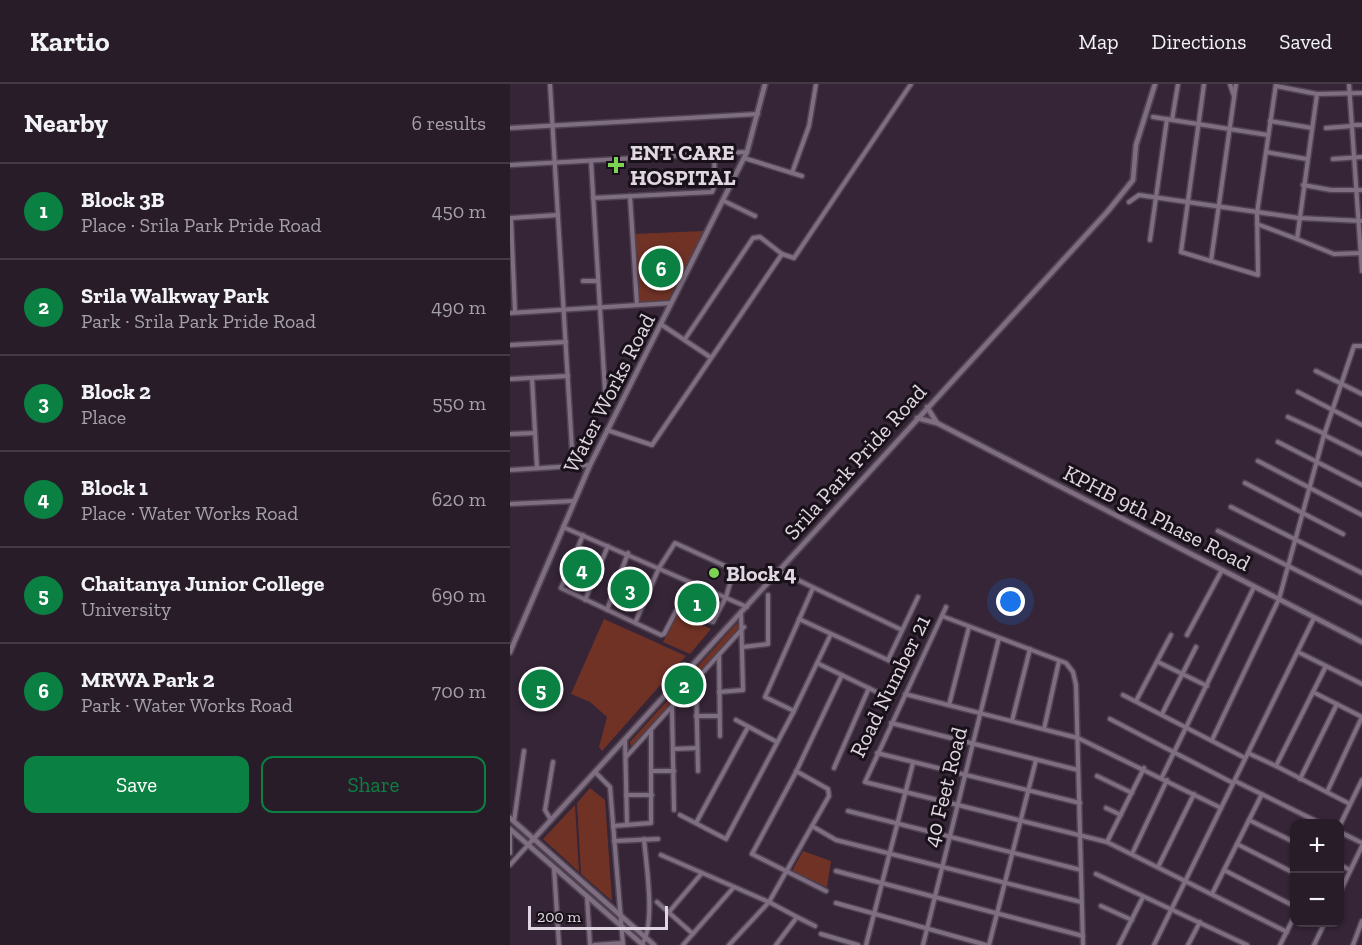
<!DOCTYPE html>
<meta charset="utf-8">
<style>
:root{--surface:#281c29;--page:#302531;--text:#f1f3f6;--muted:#a5a1a8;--line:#443a46;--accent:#0b8043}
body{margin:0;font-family:"Zilla Slab",serif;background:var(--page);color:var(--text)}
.controls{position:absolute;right:18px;bottom:18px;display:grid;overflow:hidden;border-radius:12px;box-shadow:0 2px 4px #0004}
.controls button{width:54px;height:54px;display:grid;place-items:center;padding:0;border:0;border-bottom:2px solid var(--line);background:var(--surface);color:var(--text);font:30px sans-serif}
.scale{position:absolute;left:18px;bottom:15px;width:140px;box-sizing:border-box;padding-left:6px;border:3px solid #e1d7e2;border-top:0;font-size:16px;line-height:21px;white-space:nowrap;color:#e1d7e2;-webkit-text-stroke:4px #181119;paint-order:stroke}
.you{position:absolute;left:501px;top:518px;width:21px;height:21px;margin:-15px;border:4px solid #fff;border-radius:50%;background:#1a73e8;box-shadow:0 0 0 9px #1a73e833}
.badge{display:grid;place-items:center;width:39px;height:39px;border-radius:50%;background:var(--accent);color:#fff;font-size:20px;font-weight:700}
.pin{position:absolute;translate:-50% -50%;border:3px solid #fff;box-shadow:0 2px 6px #0006}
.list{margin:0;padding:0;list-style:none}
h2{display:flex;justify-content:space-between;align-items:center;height:78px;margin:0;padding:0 24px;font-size:26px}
h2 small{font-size:20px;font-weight:400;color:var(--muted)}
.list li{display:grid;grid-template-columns:39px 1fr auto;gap:18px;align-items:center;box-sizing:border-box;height:96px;padding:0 24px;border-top:2px solid var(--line)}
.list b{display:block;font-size:22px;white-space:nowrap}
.list p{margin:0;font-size:20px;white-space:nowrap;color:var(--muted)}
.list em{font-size:20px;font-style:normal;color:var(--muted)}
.actions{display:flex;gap:12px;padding:18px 24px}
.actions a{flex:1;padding:14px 0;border:2px solid var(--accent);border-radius:12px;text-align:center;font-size:21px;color:var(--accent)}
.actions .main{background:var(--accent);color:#fff}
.map{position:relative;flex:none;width:852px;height:861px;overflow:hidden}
header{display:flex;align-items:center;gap:36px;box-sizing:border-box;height:84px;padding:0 30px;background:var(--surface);border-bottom:2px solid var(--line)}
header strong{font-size:28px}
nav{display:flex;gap:33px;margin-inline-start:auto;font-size:21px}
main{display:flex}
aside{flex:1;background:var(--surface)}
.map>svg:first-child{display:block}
.green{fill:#713226}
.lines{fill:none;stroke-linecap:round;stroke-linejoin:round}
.minor-casing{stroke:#4f4251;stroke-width:7}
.tertiary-casing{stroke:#4f4251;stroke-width:8}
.minor{stroke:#7f6d81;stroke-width:4}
.tertiary{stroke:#7f6d81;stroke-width:4.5}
.poi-dot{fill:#7dd154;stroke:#181119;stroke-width:2}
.labels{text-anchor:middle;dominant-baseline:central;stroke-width:6;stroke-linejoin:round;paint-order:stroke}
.poi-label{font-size:22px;font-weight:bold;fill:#e1d7e2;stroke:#181119;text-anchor:start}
.street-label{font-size:22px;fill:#e1d7e2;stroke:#181119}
</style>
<header>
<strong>Kartio</strong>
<nav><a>Map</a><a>Directions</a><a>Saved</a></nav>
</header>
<main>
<aside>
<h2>Nearby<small>6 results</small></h2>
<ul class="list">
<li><span class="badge">1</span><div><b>Block 3B</b><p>Place · Srila Park Pride Road</p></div><em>450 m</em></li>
<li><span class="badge">2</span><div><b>Srila Walkway Park</b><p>Park · Srila Park Pride Road</p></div><em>490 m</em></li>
<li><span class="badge">3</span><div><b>Block 2</b><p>Place</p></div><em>550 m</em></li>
<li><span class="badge">4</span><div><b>Block 1</b><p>Place · Water Works Road</p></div><em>620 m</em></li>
<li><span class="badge">5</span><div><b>Chaitanya Junior College</b><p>University</p></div><em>690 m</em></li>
<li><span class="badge">6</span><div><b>MRWA Park 2</b><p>Park · Water Works Road</p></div><em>700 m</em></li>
</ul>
<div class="actions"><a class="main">Save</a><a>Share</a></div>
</aside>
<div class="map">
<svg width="852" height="861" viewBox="0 0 852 861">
<rect width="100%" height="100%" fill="#352537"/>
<g class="green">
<polygon points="193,147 163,218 126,218 123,150"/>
<polygon points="168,529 201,545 180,570 153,558"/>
<polygon points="94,535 176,572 92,667 89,663 97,633 80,618 61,610"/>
<polygon points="227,539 229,544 121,663 120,658"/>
<polygon points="80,704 95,716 102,817 71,790 67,719"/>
<polygon points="65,721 69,788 33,755"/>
<polygon points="293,767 321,777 317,803 282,787"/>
</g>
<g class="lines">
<defs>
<g id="minor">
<polyline points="40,0 63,382"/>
<polyline points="694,0 671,168 748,191 747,129 766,0"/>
<polyline points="720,0 724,12"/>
<polyline points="839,0 852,187"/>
<polyline points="766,2 807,10 852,9"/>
<polyline points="807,10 787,155 824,170 852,169"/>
<polyline points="643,33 758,51"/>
<polyline points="662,36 668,0"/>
<polyline points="760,37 802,44"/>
<polyline points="842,41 852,41"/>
<polyline points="0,44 248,30"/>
<polyline points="816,44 842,42"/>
<polyline points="756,68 797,75"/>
<polyline points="234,74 292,92"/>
<polyline points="823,75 852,73"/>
<polyline points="81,77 96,323"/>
<polyline points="0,81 237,68"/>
<polyline points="282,89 299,42 306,0"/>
<polyline points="793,101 821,106 852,106"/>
<polyline points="120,112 127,221"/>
<polyline points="83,114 202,108 205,101 204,70"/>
<polyline points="214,117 245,132"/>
<polyline points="619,118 629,111 789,134 852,137"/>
<polyline points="1,134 5,228"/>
<polyline points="1,134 48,131"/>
<polyline points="747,140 787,155"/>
<polyline points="640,156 657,35"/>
<polyline points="701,177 726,0"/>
<polyline points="73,197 88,197"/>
<polyline points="0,229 161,219"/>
<polyline points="152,241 200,273"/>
<polyline points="175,255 243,154 250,153 272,170 284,174 401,0"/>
<polyline points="0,261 56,258"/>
<polyline points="806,287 852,310"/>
<polyline points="22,294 27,384"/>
<polyline points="0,295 58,292"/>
<polyline points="788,308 852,341"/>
<polyline points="778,333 815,350"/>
<polyline points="97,346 142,361 272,170"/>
<polyline points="0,350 25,349"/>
<polyline points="814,351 852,370"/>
<polyline points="768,358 852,401"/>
<polyline points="748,377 852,431"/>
<polyline points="0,386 80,381"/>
<polyline points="735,399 833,450"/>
<polyline points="0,420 64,417"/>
<polyline points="721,423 852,489"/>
<polyline points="53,443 237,523"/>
<polyline points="708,447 852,519"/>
<polyline points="73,451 51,504 151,551 154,550 166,527 203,538 216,513 224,486 165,459 149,484 125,539"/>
<polyline points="269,487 392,546"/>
<polyline points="75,516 98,462"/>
<polyline points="436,523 355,698 597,758"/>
<polyline points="97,526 118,469"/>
<polyline points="432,532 556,579 563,588 566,601 573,861"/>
<polyline points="289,535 378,576 408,513"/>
<polyline points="677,551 712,486"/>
<polyline points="233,563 258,560 258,511"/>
<polyline points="788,568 852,600"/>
<polyline points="209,571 210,652"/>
<polyline points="378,576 390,582"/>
<polyline points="648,578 697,602"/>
<polyline points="307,579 375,612"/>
<polyline points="186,597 188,687"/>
<polyline points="209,608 233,606 231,528"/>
<polyline points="803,608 816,582"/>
<polyline points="395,610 568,654 711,724"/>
<polyline points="613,611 735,674"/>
<polyline points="626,617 661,551"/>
<polyline points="439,621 459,543"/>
<polyline points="162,623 164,726"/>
<polyline points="284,627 255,613 303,504"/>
<polyline points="652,630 686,563"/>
<polyline points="186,632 209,632"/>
<polyline points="600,635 723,699"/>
<polyline points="226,636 267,658"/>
<polyline points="502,637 520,565"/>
<polyline points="381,639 568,686"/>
<polyline points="534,645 549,577"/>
<polyline points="115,655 117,741"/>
<polyline points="702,656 769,515 814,351 844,262 852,262"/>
<polyline points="163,665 187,664"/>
<polyline points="367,669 570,719"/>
<polyline points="738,669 766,682"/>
<polyline points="116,673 234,543"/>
<polyline points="324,684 359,604"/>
<polyline points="634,684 597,758 777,848"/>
<polyline points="141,687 164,687"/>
<polyline points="85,688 100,703 113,861"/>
<polyline points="587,692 622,709"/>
<polyline points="652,693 744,503"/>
<polyline points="790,695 827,620"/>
<polyline points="725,697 812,740"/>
<polyline points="817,708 852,633"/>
<polyline points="116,711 142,711"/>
<polyline points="840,720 766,682 803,608 852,633"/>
<polyline points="596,724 611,731"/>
<polyline points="338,727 571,786"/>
<polyline points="170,731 216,755 284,627 321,550"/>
<polyline points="41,736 35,726 43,678"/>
<polyline points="739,736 784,758"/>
<polyline points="4,737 14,667"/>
<polyline points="186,739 238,643"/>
<polyline points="830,741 852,696"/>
<polyline points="103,742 141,739 141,647"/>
<polyline points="302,742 326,756 571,818"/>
<polyline points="830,748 852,759"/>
<polyline points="0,749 0,769"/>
<polyline points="104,757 148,755"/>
<polyline points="727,760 784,789"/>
<polyline points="622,770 657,696"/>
<polyline points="151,771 259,818 287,833 266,861"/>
<polyline points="0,781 18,761"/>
<polyline points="830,781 840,786"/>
<polyline points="648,783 684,710"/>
<polyline points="44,784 49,861"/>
<polyline points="714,786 784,822"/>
<polyline points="326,787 573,852"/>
<polyline points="586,790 737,861"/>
<polyline points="316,807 242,770 285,690 332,591"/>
<polyline points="830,808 852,762"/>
<polyline points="702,810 752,710"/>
<polyline points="77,813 80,861"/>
<polyline points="147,818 183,850"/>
<polyline points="326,819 476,861"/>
<polyline points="591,822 622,836"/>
<polyline points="159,828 192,789"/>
<polyline points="287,833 305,842"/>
<polyline points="311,850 348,861"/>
<path d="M 132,860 C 146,840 136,780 134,755"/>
<polyline points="84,861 113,859"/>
<polyline points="173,861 224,803"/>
<polyline points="219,861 259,818 319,712 318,705 286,687"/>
<polyline points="356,861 403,679"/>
<polyline points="413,861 489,554"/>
<polyline points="479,861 526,676"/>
<polyline points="609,861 633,813"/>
<polyline points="644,861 804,534"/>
<polyline points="678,861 690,838"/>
<polyline points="770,861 784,833"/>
<polyline points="804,861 815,838"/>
<polyline points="843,861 852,837"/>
</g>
<g id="tertiary">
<polyline points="417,323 427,339"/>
<polyline points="407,334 427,339 852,558"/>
<polyline points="0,568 80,381 237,68 255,0"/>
<polyline points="0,734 144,861"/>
<polyline points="0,745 133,861"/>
<polyline points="18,761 598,127 623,96 626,61 645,0"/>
</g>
</defs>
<use href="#minor" class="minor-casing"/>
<use href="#tertiary" class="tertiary-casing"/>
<use href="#minor" class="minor"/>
<use href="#tertiary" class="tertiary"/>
</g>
<g class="poi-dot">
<path d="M103 72h6v6h6v6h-6v6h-6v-6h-6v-6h6z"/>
<circle cx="204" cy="489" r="6"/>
</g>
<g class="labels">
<g class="poi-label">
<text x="120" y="68">ENT CARE<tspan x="120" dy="25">HOSPITAL</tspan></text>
<text x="216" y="489">Block 4</text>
</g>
<g class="street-label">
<text transform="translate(99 309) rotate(-63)">Water Works Road</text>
<text transform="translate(345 378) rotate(-48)">Srila Park Pride Road</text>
<text transform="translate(647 434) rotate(27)">KPHB 9th Phase Road</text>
<text transform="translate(380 602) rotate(-64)">Road Number 21</text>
<text transform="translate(435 703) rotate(-76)">40 Feet Road</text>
</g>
</g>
</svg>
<div class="controls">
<button>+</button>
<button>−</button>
</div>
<div class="scale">200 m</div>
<div class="you"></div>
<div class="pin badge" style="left:187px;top:519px">1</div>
<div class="pin badge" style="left:174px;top:601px">2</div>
<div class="pin badge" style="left:120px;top:505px">3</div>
<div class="pin badge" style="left:72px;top:485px">4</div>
<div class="pin badge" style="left:31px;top:605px">5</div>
<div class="pin badge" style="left:151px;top:184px">6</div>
</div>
</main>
